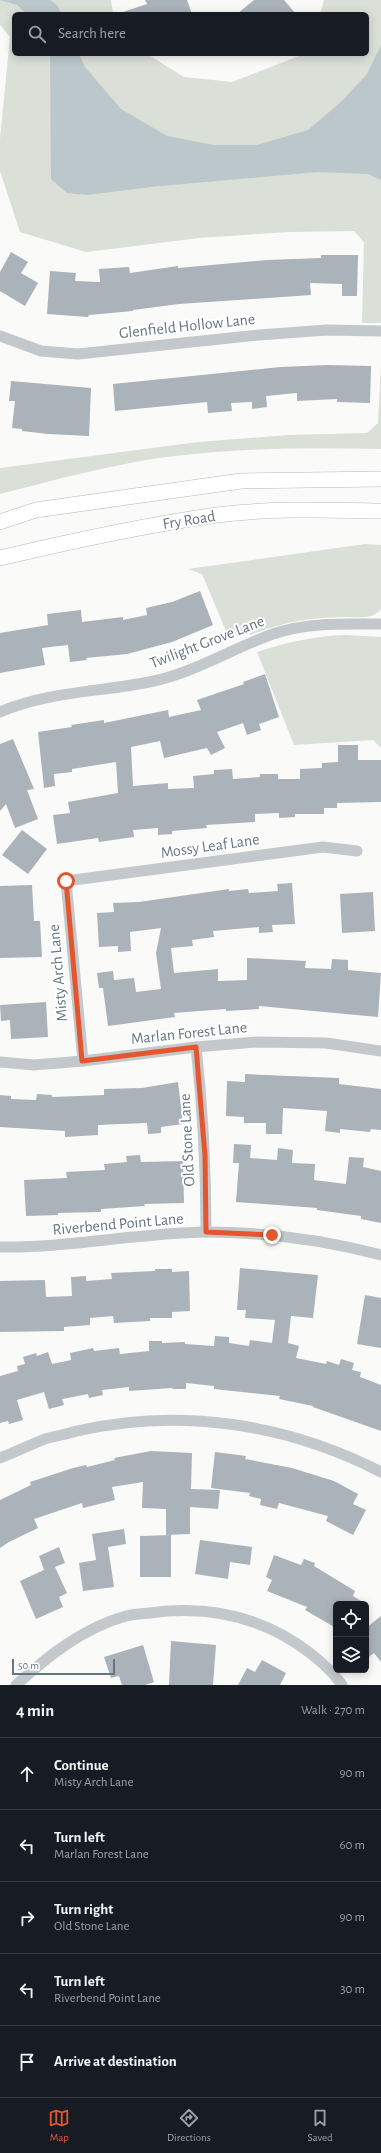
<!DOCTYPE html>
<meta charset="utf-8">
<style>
:root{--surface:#171b24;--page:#242831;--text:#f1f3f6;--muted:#9ea1a6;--line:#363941;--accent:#e4572e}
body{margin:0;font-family:"Alegreya Sans",sans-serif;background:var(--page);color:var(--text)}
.controls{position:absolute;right:12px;bottom:12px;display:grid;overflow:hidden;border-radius:6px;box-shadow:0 2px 10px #0003}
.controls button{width:36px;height:36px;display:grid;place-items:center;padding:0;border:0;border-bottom:1px solid var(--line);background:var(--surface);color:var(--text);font:20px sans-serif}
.scale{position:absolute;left:12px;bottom:10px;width:103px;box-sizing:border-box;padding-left:4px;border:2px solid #657683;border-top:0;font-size:11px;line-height:14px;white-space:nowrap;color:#657683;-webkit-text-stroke:3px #fff;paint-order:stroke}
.stop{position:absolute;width:12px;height:12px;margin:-9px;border:3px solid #e4572e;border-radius:50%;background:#fff}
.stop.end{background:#e4572e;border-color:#fff;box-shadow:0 1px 4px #0008}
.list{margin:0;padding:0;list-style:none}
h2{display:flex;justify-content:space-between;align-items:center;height:52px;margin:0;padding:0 16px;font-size:17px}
h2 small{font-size:13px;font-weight:400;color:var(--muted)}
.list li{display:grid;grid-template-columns:26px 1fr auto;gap:12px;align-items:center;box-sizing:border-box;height:72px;padding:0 16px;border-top:1px solid var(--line)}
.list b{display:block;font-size:15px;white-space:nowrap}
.list p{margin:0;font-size:13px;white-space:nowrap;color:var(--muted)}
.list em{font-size:13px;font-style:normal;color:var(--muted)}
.icon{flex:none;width:22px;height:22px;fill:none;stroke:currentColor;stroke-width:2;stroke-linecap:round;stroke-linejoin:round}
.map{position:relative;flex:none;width:381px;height:1685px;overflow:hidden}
.search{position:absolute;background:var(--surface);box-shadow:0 2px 10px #0003;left:12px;right:12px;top:12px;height:44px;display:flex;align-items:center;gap:10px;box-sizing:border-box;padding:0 14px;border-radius:6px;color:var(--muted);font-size:15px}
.sheet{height:412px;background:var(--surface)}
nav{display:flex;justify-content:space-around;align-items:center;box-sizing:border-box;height:56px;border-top:1px solid var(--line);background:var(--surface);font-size:11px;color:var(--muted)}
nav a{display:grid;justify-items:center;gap:2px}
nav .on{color:var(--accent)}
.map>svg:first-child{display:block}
.green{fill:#dadfd7}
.water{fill:#bbc7cb}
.building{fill:#aab3b9}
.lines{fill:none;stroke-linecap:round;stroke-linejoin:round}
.secondary-casing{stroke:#b3babf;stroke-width:16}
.street{stroke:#c3c8cc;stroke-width:11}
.secondary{stroke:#fff;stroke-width:15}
.route{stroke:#e4572e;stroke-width:5}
.labels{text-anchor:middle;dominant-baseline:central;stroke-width:4;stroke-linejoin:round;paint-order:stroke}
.street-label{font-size:16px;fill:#657683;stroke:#fff}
</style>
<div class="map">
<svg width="381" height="1685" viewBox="0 0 381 1685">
<rect width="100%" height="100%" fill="#fafaf8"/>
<g class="green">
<polygon points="0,0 111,0 113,14 14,14 14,54 147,54 184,77 232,82 304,54 367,54 367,14 320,14 324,0 381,0 381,323 362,323 364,242 354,231 288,232 199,238 86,252 20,232 0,171 0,139 10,37 0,25"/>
<path d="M 381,365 L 381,449 C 309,447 238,448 166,457 C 110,465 55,480 0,494 L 0,468 L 198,442 L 288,435 L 367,433 L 378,423 Z"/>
<path d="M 365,544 L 381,545 L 381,609 C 372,620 359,617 347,617 C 311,617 283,622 250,635 L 248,630 L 229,638 L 202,574 L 188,569 Z"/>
<path d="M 346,635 L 381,637 L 381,748 L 373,740 L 294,745 L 257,652 C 287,642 315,636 346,635 Z"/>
</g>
<g class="water">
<polygon points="0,0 50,0 58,6 61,14 27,14 17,5"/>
<polygon points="381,45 381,180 368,174 317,172 150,187 87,195 67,193 51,179 50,54 79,54 85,67 121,109 167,136 214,145 257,145 308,130 342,101 367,74"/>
</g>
<g class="building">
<polygon points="145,0 187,0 192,14 124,14 123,12 147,4"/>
<polygon points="254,0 284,0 296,14 237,14"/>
<polygon points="11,252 28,262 21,273 38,283 25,306 0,291 0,272"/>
<polygon points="321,255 358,255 357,296 342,296 342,284 310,283 311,295 179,304 133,310 133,311 89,315 88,317 47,314 50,271 76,273 75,281 100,282 99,269 129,267 130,273 178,266 178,268 267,260 321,258"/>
<polygon points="327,365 371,366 370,403 337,402 337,399 297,401 297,393 266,396 267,407 252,409 252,402 231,403 232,411 208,413 207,402 115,411 113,384 280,367"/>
<polygon points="11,381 91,388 89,436 48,434 22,431 22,429 12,428 15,401 9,401"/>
<polygon points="200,591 213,625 172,642 127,654 86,658 87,660 70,662 68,645 42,648 45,665 0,673 0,633 48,625 47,614 81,610 82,622 123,617 123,620 147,615 146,608 172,602"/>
<polygon points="265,674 279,717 259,724 261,730 247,735 243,723 217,732 225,748 211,755 207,748 164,758 160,741 131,747 133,786 168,783 168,789 194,788 193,776 214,774 214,770 232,769 233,779 260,777 260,774 278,774 278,779 300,779 300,769 322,768 322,763 338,762 338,745 358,745 358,760 381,760 381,802 337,803 337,808 324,808 324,814 295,814 295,817 279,818 279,813 255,814 255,822 206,825 207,828 172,831 172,834 158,835 158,828 133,830 134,837 99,842 98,838 57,844 53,815 70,813 68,802 118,793 116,762 72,769 72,772 54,774 55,786 44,788 38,732 72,727 71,725 104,720 104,723 168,710 169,717 201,710 197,700 244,684 243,682"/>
<polygon points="13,739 34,789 27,790 38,819 15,828 6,804 0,811 0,744"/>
<polygon points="22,830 47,849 28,874 2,855"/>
<polygon points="292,883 295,924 272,925 273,932 259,933 259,927 213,931 214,937 192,940 193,946 171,948 174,973 218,969 218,981 247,980 247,958 306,961 305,968 331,969 332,959 348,960 348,970 381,973 378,1017 259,1006 259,1009 226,1011 226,1009 174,1013 175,1017 108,1026 103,988 99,988 97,973 113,971 114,980 134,978 136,992 161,989 156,953 161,928 130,932 131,951 118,952 118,946 99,947 97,913 114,912 113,903 139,902 229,889 229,891 248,889 249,893 278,891 277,884"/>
<polygon points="32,885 34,921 40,921 42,957 0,958 0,886"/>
<polygon points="373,892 375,931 342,933 340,894"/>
<polygon points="46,1002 48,1037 11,1039 10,1020 1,1021 0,1005"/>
<polygon points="245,1074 339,1078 339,1084 381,1089 381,1130 371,1129 370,1132 340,1129 340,1133 325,1131 327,1111 283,1108 282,1134 266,1134 266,1123 244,1123 244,1117 226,1116 227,1081 245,1082"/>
<polygon points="178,1082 183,1124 161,1127 161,1133 148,1134 147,1123 98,1125 98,1135 65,1137 65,1131 0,1127 0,1095 11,1096 11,1099 36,1100 37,1094 52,1095 52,1097 104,1095 104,1089 142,1088"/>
<polygon points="234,1144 251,1145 250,1158 277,1160 278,1148 293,1150 292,1163 315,1164 314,1180 346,1184 349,1157 364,1158 363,1167 381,1171 381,1223 361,1219 361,1216 317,1210 317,1208 236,1202 239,1163 233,1163"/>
<polygon points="140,1155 141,1162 183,1161 184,1203 144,1204 145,1206 101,1209 101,1212 58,1213 58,1215 26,1216 24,1180 67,1178 66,1172 105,1170 104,1164 127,1162 126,1156"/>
<polygon points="240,1268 318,1275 313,1318 291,1316 288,1343 299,1346 296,1358 326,1364 327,1361 339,1365 341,1359 354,1363 352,1370 361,1372 360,1377 381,1385 381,1431 313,1407 313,1406 279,1399 280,1396 214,1389 214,1386 186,1383 186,1389 172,1389 172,1388 129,1391 129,1387 102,1390 103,1395 89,1398 88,1394 62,1399 64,1405 49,1409 44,1392 17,1400 23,1420 9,1424 8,1421 0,1423 0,1376 18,1371 17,1366 25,1364 23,1357 36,1353 37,1356 48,1352 52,1364 71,1360 70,1353 93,1348 94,1351 119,1348 120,1354 149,1351 149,1341 162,1341 162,1343 185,1342 185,1344 214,1346 215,1336 229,1337 229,1343 249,1346 250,1340 272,1343 275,1320 245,1318 246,1310 237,1310"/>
<polygon points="155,1269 172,1269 172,1272 189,1271 190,1311 172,1312 172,1318 150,1318 150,1321 114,1323 113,1316 90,1318 90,1325 64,1327 64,1331 0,1332 0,1281 45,1280 46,1297 72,1296 71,1277 86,1276 86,1281 112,1279 111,1273 155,1271"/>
<polygon points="365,1295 381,1298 381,1348 357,1344"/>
<polygon points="151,1451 192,1453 191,1489 220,1490 218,1509 190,1507 190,1534 166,1535 166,1509 142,1508 143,1482 112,1487 115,1500 83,1508 82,1503 34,1519 38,1528 9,1542 0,1548 0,1500 31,1485 30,1482 73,1468 86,1465 87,1467 115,1460 114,1458"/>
<polygon points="215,1452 246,1456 245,1459 292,1468 334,1481 358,1494 353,1504 366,1510 353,1535 326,1521 328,1516 279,1503 277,1509 260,1505 261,1499 249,1496 250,1493 211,1488"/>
<polygon points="124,1529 126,1544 108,1547 114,1587 83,1591 79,1563 96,1560 92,1534"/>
<polygon points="171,1535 171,1577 140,1577 140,1536"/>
<polygon points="200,1540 252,1547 250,1565 230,1562 228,1579 195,1574"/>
<polygon points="59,1547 65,1563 55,1567 67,1593 59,1597 63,1607 36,1619 20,1581 44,1570 39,1556"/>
<polygon points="274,1555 301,1565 304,1559 315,1563 314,1566 355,1591 353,1596 366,1604 336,1604 336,1628 305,1610 307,1607 267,1591 272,1580 266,1577"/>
<polygon points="381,1616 381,1662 374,1653 366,1659 366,1628"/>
<polygon points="171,1641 216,1645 213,1685 169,1685"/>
<polygon points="143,1645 154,1682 145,1685 122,1685 119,1676 111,1678 104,1657"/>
<polygon points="262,1660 286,1673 280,1685 238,1685 247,1668 255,1672"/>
</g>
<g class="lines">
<defs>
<g id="secondary">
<polyline points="0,522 36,510 241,481 381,479"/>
<path d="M 0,558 C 72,541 144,525 217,515 C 271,508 327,510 381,511"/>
</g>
</defs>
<use href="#secondary" class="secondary-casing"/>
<g class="street">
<polyline points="0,336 41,351 78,354 259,335 327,330 381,331"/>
<path d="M 0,712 C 49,691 103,692 154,681 C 196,672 233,648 273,634 C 307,622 345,624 381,624"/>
<path d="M 196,1047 C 203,1109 206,1170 206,1232"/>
<polyline points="83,1061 66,881 323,847 357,851"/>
<polyline points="0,1062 34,1065 83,1061 196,1047 257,1042 326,1043 381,1051"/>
<path d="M 0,1247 C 69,1248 137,1233 206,1232 C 265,1232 324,1240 381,1255"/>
<path d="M 0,1458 C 15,1452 30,1445 45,1439 C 55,1436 67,1434 77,1431 C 180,1407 288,1424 381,1472"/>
<path d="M 16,1685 C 48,1656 83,1628 126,1616 C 133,1614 142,1614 150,1613 C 208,1605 263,1617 310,1653 C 323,1663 333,1672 342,1685"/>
</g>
<use href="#secondary" class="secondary"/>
</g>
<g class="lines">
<polyline class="route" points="66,881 82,1061 196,1047 205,1156 206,1232 272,1235"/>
</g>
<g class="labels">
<g class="street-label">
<text transform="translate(187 326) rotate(-6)">Glenfield Hollow Lane</text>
<text transform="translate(189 520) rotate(-9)">Fry Road</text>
<text transform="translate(207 642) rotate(-21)">Twilight Grove Lane</text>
<text transform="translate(210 846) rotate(-8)">Mossy Leaf Lane</text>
<text transform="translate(58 973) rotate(-95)">Misty Arch Lane</text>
<text transform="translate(189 1033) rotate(-6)">Marlan Forest Lane</text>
<text transform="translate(187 1140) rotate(-93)">Old Stone Lane</text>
<text transform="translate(118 1224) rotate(-5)">Riverbend Point Lane</text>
</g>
</g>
</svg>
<div class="controls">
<button><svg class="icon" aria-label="locate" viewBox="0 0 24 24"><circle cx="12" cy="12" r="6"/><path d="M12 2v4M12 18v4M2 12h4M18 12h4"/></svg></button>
<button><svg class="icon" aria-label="layers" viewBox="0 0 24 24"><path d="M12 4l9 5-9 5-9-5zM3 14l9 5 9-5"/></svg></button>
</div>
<div class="scale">50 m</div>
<div class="stop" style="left:66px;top:881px"></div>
<div class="stop end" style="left:272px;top:1235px"></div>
<div class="search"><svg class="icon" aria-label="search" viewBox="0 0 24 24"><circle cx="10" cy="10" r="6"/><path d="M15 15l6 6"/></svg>Search here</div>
</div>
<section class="sheet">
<h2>4 min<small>Walk · 270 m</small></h2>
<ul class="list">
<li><svg class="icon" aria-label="ahead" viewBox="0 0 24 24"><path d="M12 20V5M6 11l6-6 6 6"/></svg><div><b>Continue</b><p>Misty Arch Lane</p></div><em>90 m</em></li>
<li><svg class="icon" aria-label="left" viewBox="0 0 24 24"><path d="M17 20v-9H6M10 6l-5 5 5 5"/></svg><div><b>Turn left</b><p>Marlan Forest Lane</p></div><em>60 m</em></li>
<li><svg class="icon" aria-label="right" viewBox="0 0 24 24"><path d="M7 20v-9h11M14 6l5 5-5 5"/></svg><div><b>Turn right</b><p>Old Stone Lane</p></div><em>90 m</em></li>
<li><svg class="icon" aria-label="left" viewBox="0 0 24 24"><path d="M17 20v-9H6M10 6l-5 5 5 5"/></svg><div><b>Turn left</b><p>Riverbend Point Lane</p></div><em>30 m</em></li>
<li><svg class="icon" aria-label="arrive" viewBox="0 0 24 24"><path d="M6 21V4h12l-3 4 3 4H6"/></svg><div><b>Arrive at destination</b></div></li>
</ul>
</section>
<nav>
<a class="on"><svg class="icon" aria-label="map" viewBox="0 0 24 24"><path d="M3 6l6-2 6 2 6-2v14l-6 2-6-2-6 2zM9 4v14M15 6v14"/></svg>Map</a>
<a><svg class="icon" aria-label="directions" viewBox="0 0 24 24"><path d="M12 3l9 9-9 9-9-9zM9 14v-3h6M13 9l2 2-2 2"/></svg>Directions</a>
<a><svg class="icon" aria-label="saved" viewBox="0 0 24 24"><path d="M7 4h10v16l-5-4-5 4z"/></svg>Saved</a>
</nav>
